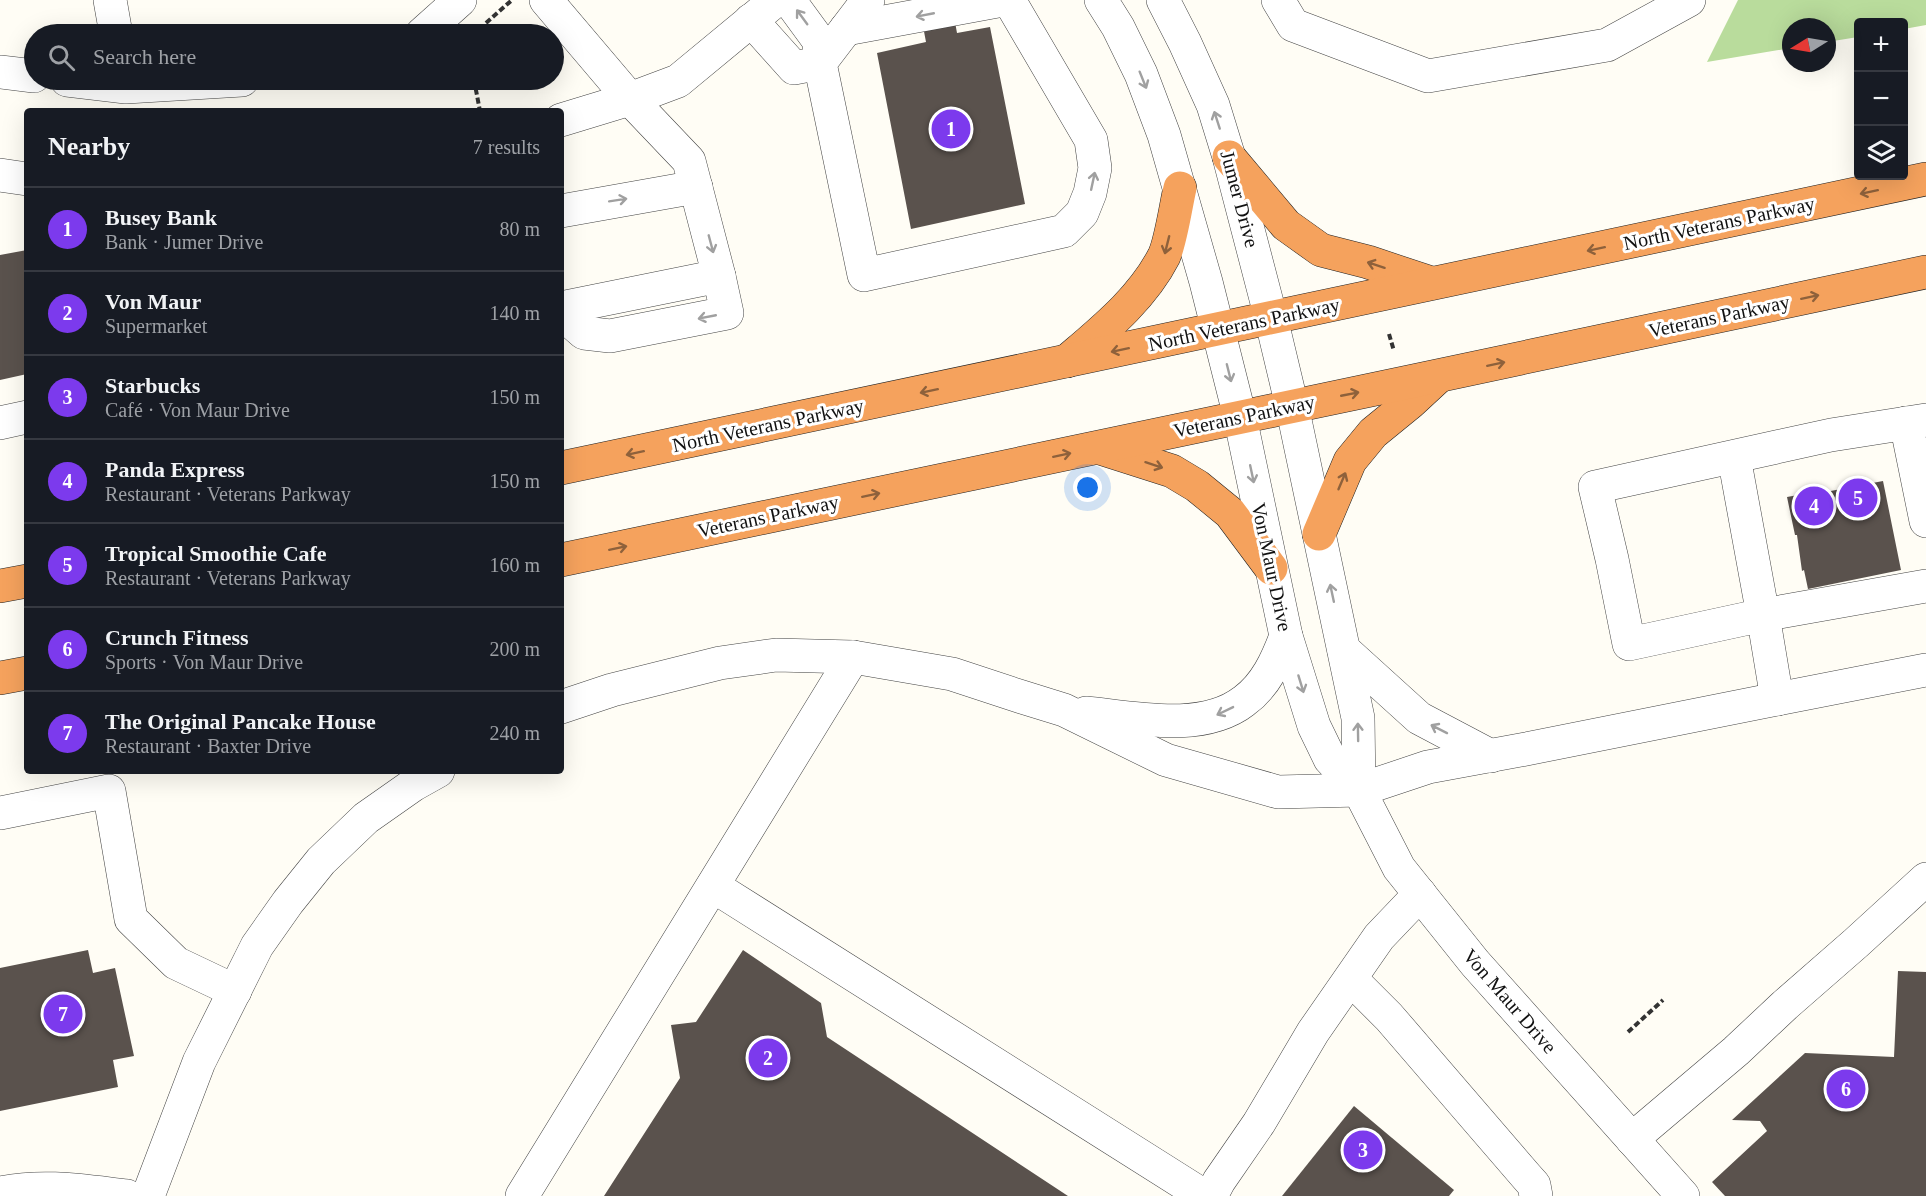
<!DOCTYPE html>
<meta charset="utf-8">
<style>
:root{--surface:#171b24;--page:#20242c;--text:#f1f3f6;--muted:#9ea1a6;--line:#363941;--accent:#7c3aed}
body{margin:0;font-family:"Times New Roman",serif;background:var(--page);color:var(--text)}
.controls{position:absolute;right:18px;top:18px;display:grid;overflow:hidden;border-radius:6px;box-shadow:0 6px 24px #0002}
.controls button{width:54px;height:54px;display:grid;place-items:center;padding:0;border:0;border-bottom:2px solid var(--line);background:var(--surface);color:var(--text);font:30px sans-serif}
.compass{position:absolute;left:1782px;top:18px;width:54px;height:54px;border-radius:50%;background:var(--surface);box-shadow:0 6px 24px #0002;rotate:259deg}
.you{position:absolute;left:1088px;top:488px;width:21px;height:21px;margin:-15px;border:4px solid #fff;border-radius:50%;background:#1a73e8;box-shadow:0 0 0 9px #1a73e833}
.badge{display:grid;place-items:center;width:39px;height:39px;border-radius:50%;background:var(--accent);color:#fff;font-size:20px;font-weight:700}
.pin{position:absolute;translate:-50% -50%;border:3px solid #fff;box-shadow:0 2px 6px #0006}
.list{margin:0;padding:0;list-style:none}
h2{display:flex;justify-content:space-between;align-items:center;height:78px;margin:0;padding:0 24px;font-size:26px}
h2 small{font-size:20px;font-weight:400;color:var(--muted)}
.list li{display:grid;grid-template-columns:39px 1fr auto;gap:18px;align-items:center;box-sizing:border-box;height:84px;padding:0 24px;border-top:2px solid var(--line)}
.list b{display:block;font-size:22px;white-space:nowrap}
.list p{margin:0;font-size:20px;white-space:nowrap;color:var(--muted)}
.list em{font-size:20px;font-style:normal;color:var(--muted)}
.icon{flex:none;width:33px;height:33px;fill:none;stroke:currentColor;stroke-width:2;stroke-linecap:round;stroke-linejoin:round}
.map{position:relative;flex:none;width:1926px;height:1196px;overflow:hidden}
.search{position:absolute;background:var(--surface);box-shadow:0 6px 24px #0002;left:24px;top:24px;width:540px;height:66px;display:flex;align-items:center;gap:15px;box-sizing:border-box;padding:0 21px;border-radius:33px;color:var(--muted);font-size:22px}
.panel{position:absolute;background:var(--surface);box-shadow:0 6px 24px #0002;left:24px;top:108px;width:540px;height:666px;border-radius:6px}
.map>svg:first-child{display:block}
.forest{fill:#b9dc9c}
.building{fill:#5a524d}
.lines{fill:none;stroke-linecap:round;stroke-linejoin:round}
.minor-casing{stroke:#444;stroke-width:34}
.highway-casing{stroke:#222;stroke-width:34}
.path{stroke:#333;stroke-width:4;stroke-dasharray:6 3;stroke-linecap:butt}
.minor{stroke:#fff;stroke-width:33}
.highway{stroke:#f5a25d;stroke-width:33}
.oneway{stroke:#a0a0a0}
.oneway2{stroke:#8e613b}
.labels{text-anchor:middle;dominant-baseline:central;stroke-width:6;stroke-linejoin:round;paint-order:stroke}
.street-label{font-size:20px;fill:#111;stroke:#fff}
</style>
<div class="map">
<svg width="1926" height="1196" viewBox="0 0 1926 1196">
<rect width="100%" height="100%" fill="#fffdf5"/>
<polygon class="forest" points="1738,0 1926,0 1926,25 1904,29 1904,22 1858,22 1858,37 1827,42 1827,27 1791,27 1791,48 1707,62"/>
<g class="building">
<polygon points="918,0 951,0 957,33 990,27 1025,204 911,229 877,53 926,42"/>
<polygon points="27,250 27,374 0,380 0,255"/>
<polygon points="1883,481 1901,570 1808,589 1804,570 1802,571 1797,535 1795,535 1787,497 1815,492 1815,494"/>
<polygon points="88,950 93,973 115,968 134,1056 113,1060 118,1087 0,1111 0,968"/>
<polygon points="743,950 821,1003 827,1037 1068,1196 604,1196 680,1078 671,1025 696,1022"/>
<polygon points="1898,971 1926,972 1926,1196 1725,1196 1712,1182 1767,1131 1760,1121 1732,1120 1805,1053 1894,1057"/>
<polygon points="1354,1106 1454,1190 1449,1196 1282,1196"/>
</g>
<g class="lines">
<defs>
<g id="minor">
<polyline points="110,0 116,34"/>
<polyline points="546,0 630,99 689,161 719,276 561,308"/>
<polyline points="868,0 820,63 864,275 1064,231 1082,213 1090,193 1095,168 1091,140 1009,0"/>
<polyline points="1101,0 1118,27 1141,74 1164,135 1206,282 1240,417 1286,636 1314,726 1330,759 1359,790 1399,868 1475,963 1683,1196"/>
<polyline points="1163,0 1185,43 1213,105 1229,157 1271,318 1292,406 1358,718 1359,790"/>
<polyline points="1278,0 1293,25 1428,76 1607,45 1689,0"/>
<polyline points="751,20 794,68 820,63 819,41 789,0"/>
<polyline points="846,29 1003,0"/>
<polyline points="422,34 460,0"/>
<polyline points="0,72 34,76"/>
<polyline points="67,80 126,87 242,80"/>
<polyline points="561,120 630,99 678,81 776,0"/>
<polyline points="0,175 27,179"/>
<polyline points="561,211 696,187"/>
<polyline points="561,313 584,333 610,336 727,313 719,276"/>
<polyline points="0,423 27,417"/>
<polyline points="1906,423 1926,521"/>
<polyline points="1734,457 1763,615 1926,586"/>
<polyline points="1344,650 1419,718 1491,756"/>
<polyline points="1777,699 1926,670"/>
<polyline points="561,707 612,690 720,663 776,655 853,657 952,674 1022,697 1064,710 1166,760 1278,792 1359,790 1428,767 1526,749 1777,699 1763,615 1629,644 1612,559 1595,487 1831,435 1926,420"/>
<path d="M 1086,713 C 1135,718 1203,733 1244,701 C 1266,685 1277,660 1286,636"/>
<polyline points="0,813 109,791 131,919 176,963 235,991"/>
<polyline points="713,886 1204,1196"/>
<polyline points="1351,979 1389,1017 1526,1176 1534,1185 1536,1196"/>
<polyline points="1632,1139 1736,1051 1785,1005 1856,943 1926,879"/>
<path d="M 0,1193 C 44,1184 83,1191 127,1196"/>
<polyline points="148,1196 199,1062 257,946 288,902 321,861 366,818 413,785 438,771"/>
<polyline points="522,1196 853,657"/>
<polyline points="1211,1196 1219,1181 1259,1123 1313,1032 1379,937 1420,894"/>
</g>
<g id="highway">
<polyline points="1229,157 1286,225 1321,250 1368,262 1431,283"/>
<path d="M 1067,361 C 1103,330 1142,299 1164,256 C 1171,241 1176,205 1180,188"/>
<polyline points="1100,448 1172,471 1197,486 1230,513 1271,568"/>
<polyline points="561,468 1926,179"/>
<polyline points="1319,534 1350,461 1373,433 1411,402 1438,377"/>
<polyline points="561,560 1404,383 1926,272"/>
<polyline points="0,586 27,581"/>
<polyline points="0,678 27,673"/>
</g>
</defs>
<use href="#minor" class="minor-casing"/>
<use href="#highway" class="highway-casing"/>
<g class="path">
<polyline points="486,23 512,0"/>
<polyline points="474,80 480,111"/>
<polyline points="1389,334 1394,351"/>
<polyline points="1628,1032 1663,1000"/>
</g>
<use href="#minor" class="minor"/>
<use href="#highway" class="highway"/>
</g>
<defs><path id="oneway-shaft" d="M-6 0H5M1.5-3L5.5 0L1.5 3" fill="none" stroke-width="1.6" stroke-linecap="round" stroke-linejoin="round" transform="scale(1.5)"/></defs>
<g class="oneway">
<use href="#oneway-shaft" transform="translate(925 15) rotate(169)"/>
<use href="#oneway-shaft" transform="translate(802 17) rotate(-126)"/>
<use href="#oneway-shaft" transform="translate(1143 80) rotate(68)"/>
<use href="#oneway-shaft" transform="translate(1217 120) rotate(-108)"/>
<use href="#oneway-shaft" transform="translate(1093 181) rotate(-78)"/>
<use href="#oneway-shaft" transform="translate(618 200) rotate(-9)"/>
<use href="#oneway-shaft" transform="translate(711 244) rotate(75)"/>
<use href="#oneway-shaft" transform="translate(707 317) rotate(169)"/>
<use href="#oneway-shaft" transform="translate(1229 373) rotate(76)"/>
<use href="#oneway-shaft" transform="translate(1252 474) rotate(78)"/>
<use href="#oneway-shaft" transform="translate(1332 593) rotate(-102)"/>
<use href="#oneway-shaft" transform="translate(1301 684) rotate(73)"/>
<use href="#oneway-shaft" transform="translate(1225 711) rotate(154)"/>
<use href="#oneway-shaft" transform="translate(1439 729) rotate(-153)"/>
<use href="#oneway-shaft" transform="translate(1358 732) rotate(-91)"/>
</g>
<g class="oneway2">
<use href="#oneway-shaft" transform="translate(1869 192) rotate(168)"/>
<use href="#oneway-shaft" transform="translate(1167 245) rotate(104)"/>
<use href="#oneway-shaft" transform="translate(1596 249) rotate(168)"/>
<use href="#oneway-shaft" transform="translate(1376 265) rotate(-162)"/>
<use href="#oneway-shaft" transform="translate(1810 297) rotate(-12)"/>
<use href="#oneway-shaft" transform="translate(1120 350) rotate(168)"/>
<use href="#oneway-shaft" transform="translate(1496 364) rotate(-12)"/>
<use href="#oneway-shaft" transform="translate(929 391) rotate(168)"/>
<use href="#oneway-shaft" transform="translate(1350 394) rotate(-11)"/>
<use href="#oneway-shaft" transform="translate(635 453) rotate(168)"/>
<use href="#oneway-shaft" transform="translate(1062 455) rotate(-12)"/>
<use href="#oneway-shaft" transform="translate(1154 465) rotate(18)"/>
<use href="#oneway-shaft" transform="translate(1342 481) rotate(-67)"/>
<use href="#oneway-shaft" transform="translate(871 495) rotate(-12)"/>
<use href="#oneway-shaft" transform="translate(618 548) rotate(-12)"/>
</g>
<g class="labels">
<g class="street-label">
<text transform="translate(1240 199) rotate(75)">Jumer Drive</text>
<text transform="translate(1719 223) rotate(-12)">North Veterans Parkway</text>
<text transform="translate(1719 316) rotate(-12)">Veterans Parkway</text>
<text transform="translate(1244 324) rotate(-12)">North Veterans Parkway</text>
<text transform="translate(1244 416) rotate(-12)">Veterans Parkway</text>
<text transform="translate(768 425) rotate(-12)">North Veterans Parkway</text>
<text transform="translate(768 516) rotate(-12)">Veterans Parkway</text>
<text transform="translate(1272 567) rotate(78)">Von Maur Drive</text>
<text transform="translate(1510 1001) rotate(49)">Von Maur Drive</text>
</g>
</g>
</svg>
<div class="controls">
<button>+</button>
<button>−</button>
<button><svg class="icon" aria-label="layers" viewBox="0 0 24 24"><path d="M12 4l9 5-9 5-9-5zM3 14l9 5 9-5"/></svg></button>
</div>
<svg class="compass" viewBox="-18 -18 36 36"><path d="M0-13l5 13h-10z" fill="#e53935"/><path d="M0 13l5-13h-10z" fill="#9ea1a6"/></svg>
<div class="you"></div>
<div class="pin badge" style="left:951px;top:129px">1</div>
<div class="pin badge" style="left:768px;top:1058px">2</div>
<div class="pin badge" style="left:1363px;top:1150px">3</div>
<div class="pin badge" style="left:1814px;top:506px">4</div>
<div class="pin badge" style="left:1858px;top:498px">5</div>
<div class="pin badge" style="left:1846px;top:1089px">6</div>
<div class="pin badge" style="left:63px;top:1014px">7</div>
<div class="search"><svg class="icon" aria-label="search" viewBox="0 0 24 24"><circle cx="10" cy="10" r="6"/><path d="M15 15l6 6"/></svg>Search here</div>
<section class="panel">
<h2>Nearby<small>7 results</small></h2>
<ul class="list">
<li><span class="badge">1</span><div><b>Busey Bank</b><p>Bank · Jumer Drive</p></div><em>80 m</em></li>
<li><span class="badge">2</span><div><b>Von Maur</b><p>Supermarket</p></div><em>140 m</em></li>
<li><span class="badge">3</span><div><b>Starbucks</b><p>Café · Von Maur Drive</p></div><em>150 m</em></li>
<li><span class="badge">4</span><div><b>Panda Express</b><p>Restaurant · Veterans Parkway</p></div><em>150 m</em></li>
<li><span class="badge">5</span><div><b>Tropical Smoothie Cafe</b><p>Restaurant · Veterans Parkway</p></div><em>160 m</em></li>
<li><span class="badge">6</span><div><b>Crunch Fitness</b><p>Sports · Von Maur Drive</p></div><em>200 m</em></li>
<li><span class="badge">7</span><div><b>The Original Pancake House</b><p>Restaurant · Baxter Drive</p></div><em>240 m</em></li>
</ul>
</section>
</div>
